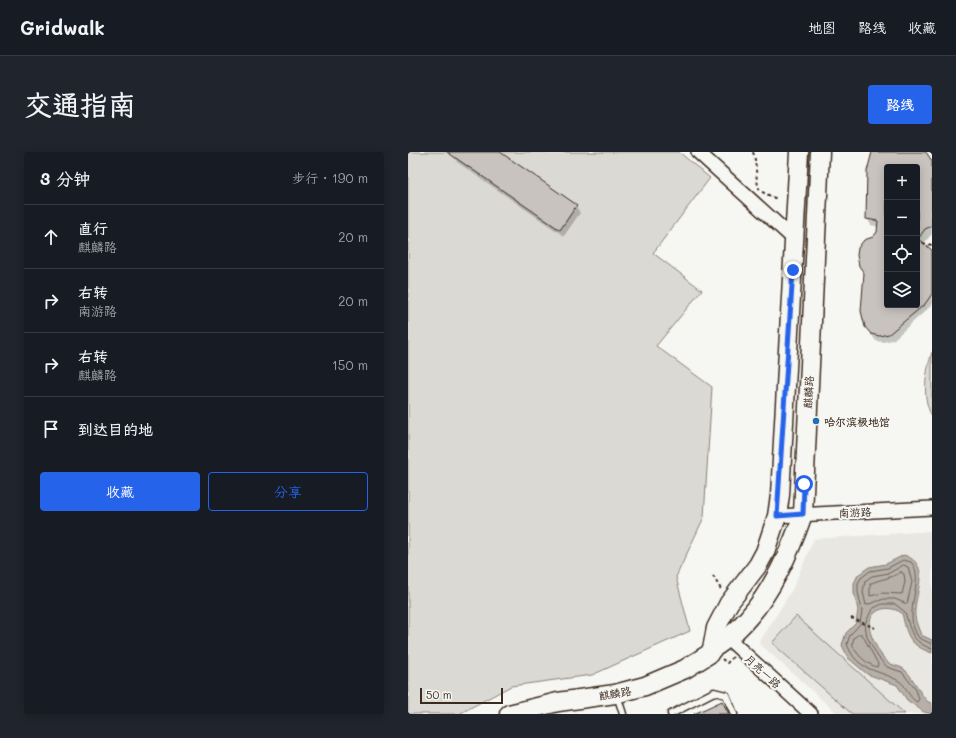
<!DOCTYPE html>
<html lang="zh">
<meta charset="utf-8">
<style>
:root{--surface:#171b24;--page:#20242c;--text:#f1f3f6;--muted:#9ea1a6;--line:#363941;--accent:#2563eb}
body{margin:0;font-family:Mali,"LXGW WenKai TC",sans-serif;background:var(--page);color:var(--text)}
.controls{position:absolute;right:12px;top:12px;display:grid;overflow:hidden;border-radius:4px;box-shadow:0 2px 10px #0003}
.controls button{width:36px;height:36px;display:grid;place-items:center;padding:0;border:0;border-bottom:1px solid var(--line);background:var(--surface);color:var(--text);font:20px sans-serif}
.scale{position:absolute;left:12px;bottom:10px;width:83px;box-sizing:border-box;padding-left:4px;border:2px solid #3b2a1e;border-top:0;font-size:11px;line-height:14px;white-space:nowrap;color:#3b2a1e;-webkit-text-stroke:3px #f6f6f2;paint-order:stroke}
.stop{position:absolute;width:12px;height:12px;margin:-9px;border:3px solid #2563eb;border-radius:50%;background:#fff}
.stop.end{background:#2563eb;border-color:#fff;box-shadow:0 1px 4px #0008}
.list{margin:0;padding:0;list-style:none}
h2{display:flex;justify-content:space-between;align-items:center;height:52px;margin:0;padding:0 16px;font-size:17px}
h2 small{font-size:13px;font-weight:400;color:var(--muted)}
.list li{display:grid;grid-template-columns:26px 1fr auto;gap:12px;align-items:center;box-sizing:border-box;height:64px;padding:0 16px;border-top:1px solid var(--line)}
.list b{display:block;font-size:15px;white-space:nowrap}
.list p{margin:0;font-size:13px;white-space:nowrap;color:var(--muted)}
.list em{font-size:13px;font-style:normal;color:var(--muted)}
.actions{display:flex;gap:8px;padding:12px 16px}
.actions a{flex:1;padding:9px 0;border:1px solid var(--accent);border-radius:4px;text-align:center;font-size:14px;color:var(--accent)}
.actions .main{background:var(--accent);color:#fff}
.icon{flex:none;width:22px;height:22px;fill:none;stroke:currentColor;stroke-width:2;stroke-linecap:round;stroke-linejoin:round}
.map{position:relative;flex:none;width:524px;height:562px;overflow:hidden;border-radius:4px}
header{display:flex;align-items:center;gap:24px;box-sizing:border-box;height:56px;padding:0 20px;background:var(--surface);border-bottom:1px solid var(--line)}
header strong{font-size:19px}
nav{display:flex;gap:22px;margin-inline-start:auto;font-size:14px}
.intro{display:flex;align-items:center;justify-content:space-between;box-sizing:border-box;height:96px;padding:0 24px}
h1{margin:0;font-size:28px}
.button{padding:10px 18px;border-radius:4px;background:var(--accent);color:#fff;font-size:14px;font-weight:700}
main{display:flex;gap:24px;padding:0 24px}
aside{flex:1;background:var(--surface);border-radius:4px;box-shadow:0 2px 10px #0003}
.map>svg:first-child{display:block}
.built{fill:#e8e7e2}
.green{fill:#dad9d3;stroke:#8a8278}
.water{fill:#b6b0a9;stroke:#857a71}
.shadow{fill:#0003;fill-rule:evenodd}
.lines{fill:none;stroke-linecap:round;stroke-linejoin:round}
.shore{stroke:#6c6056;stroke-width:1}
.building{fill:#c8c3be;stroke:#3b2a1e;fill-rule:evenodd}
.lane-casing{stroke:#3b2a1e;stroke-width:9}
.street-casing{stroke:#3b2a1e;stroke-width:16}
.secondary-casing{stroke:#3b2a1e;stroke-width:21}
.path{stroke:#3b2a1e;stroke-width:2;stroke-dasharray:3 3;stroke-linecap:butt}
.lane{stroke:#f6f6f2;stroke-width:6}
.street{stroke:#f6f6f2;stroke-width:13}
.secondary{stroke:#f6f6f2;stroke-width:18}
.route{stroke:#2563eb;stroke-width:5}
.poi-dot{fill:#1f6fb2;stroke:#f6f6f2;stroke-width:1.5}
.labels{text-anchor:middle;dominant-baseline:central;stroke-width:4;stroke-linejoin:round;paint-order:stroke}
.street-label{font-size:11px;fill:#3b2a1e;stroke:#f6f6f2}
.poi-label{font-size:11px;font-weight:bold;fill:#3b2a1e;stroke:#f6f6f2;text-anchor:start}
</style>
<header>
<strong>Gridwalk</strong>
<nav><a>地图</a><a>路线</a><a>收藏</a></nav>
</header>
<div class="intro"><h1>交通指南</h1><a class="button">路线</a></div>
<main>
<aside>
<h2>3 分钟<small>步行 · 190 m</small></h2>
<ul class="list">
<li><svg class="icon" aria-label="ahead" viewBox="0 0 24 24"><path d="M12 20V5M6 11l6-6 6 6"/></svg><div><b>直行</b><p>麒麟路</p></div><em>20 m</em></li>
<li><svg class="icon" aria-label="right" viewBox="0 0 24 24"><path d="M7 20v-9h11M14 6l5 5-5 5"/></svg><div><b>右转</b><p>南游路</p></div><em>20 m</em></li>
<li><svg class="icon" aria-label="right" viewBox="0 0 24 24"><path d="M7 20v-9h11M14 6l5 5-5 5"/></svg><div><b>右转</b><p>麒麟路</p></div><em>150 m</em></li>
<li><svg class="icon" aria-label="arrive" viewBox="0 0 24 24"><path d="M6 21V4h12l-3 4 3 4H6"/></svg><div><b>到达目的地</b></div></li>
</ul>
<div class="actions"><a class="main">收藏</a><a>分享</a></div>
</aside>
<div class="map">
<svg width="524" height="562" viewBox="0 0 524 562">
<rect width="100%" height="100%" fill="#f6f6f2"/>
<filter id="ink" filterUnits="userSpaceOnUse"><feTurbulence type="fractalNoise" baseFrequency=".025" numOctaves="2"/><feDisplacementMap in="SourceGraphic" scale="8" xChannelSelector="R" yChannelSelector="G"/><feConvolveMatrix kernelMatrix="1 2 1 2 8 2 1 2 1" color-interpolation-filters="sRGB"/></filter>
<g filter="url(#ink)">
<polygon class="built" points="524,379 524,562 430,562 351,491 384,438 406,387"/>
<g class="green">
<polygon points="0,0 271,0 302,26 245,101 294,138 248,194 304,235 296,365 268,425 282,479 184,523 103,534 51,562 0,562"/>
<path d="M 524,200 L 524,264 C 513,246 518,219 524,200 Z"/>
<polygon points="388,464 497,562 444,562 364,491"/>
</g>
<path class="water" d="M 496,403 C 523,412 508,438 507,458 C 506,467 510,475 513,483 L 524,488 L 524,501 C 501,493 499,484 494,461 C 475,449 454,462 464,485 C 468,494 474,508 483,512 C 488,514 494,515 497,518 C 507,528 511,541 520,550 L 524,551 L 524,562 L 516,560 L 499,548 L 489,533 L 459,522 L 440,506 L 434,493 L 438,481 L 448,471 L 450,458 L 446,441 L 446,431 L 450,423 L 461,415 L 478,412 Z"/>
<g class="shadow">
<polygon points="48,0 90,0 168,54 172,61 156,84 49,10 45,3"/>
<path d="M 465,0 L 517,0 L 524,11 L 524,82 L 516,91 L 517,93 L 524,99 L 524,153 L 485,188 L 475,190 L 468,189 L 458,175 L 457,122 L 465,86 L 470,80 L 471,75 L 463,73 L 459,66 ZM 479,15 L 509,15 L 509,153 L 479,153 Z"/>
</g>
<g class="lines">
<g class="shore">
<polygon points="496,413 500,415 504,430 499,452 487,447 476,447 458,453 455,440 457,429 464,424 481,421"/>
<path d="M 493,420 L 496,422 L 497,430 L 494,442 L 475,441 L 462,444 L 462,432 C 470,427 483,427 493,420 Z"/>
<path d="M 451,482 L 454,482 L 470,512 L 469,515 C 459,513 447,501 444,492 L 446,486 Z"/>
<path d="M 524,492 L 511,486 C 492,460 519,428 503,410 L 495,408 L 480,416 L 462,419 L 453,426 L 450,431 L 450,440 L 454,458 L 452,472 L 442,483 L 439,492 C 449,520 470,517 491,529 C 499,534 500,545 509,550 L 511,547 L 508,538 L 494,520 L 479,515 L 470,505 L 459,485 L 457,472 L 464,457 L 474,452 L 487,452 L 497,460 C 503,480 503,489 524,497"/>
</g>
</g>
<g class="building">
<polygon points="39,0 92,0 169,53 152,78"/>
<path d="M 464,0 L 518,0 L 524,9 L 524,74 L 517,77 L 510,87 L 524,98 L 524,142 L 517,152 L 481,182 L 471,184 L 463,182 L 457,175 L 453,159 L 456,121 L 451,114 L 449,103 L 450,96 L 456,88 L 465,85 L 469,80 L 470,69 L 458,67 L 459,19 ZM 479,15 L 509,15 L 509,153 L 479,153 Z"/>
<polygon points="314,549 321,562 286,562"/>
</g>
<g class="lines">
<defs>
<g id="lane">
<polyline points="209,543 215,562"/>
<polyline points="263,562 306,540 318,543 326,562"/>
</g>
<g id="street">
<polyline points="290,0 387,88"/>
<polyline points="369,364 524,356"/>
<polyline points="313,480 403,562"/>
</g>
<g id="secondary">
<path d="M 304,497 C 351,469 378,412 395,362 L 412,0"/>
<polyline points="101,562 150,550 207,542 237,534 277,517 301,502 304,497 308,476 321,451 350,413 357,400 369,364 372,343 391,0"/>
</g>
</defs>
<use href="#lane" class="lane-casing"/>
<use href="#street" class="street-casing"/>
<use href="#secondary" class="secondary-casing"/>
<g class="path">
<path d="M 345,0 C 350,15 346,24 352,39 L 369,47"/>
<polyline points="515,91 524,93"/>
<polyline points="305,424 314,439"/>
<polyline points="443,466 467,476"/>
<polyline points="314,507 319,511 325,505"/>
</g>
<use href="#lane" class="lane"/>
<use href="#street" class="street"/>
<use href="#secondary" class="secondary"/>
</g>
</g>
<g class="lines" filter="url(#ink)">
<polyline class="route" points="385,118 369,364 395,362 396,332"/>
</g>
<circle class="poi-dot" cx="408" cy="269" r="4"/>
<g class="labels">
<g class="street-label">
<text transform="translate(400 240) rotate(-87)">麒麟路</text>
<text transform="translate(447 360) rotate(-3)">南游路</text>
<text transform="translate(355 519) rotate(42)">月亮一路</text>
<text transform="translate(207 541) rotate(-10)">麒麟路</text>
</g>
<g class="poi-label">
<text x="416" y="269">哈尔滨极地馆</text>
</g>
</g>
</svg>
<div class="controls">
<button>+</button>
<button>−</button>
<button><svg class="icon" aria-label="locate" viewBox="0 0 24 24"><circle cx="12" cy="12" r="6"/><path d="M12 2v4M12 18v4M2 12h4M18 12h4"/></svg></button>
<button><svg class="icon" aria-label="layers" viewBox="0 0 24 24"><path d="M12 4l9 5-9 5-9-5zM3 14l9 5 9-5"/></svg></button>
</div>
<div class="scale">50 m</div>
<div class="stop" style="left:396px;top:332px"></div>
<div class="stop end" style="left:385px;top:118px"></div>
</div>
</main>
